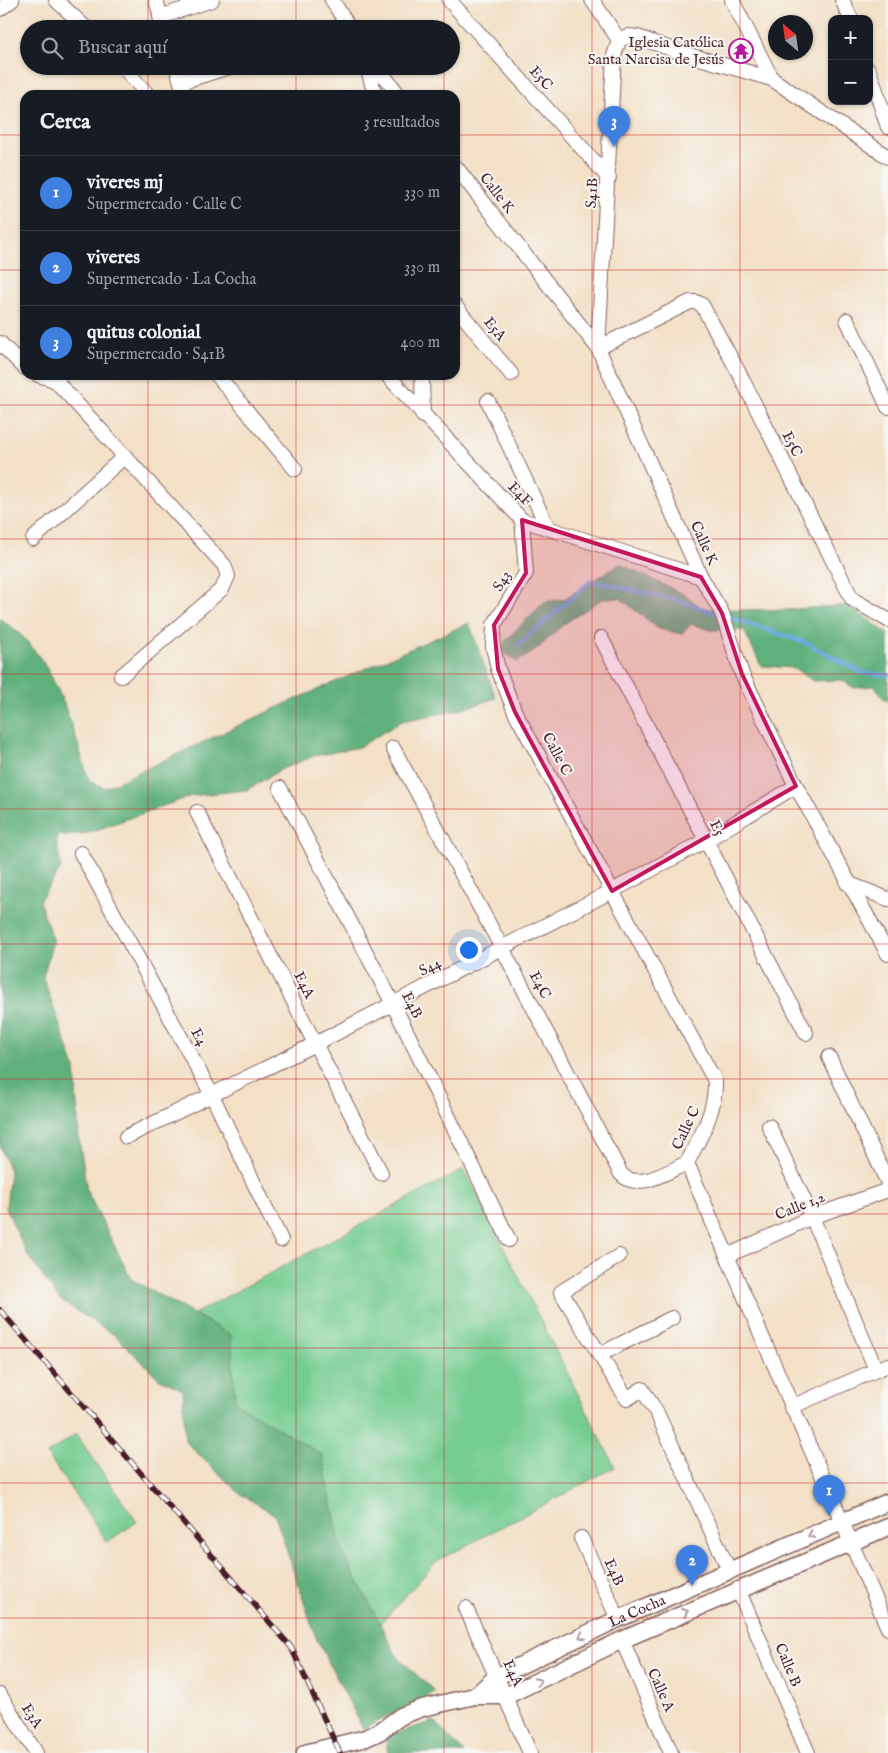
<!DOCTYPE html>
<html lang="es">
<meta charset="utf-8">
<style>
:root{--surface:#171b24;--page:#20242c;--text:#f1f3f6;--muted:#9ea1a6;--line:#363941;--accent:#7c3aed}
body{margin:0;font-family:"IM FELL English",serif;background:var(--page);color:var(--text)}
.controls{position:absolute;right:15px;top:15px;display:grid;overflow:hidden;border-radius:10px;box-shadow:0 1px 4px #0004}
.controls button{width:45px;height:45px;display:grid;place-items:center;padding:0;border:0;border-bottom:1px solid var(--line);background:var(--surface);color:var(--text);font:25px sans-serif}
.compass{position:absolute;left:768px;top:15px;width:45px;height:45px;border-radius:50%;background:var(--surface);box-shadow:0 1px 4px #0004;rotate:331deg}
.you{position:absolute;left:468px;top:949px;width:18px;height:18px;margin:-12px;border:4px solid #fff;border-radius:50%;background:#1a73e8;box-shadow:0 0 0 8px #1a73e833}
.badge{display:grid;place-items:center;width:32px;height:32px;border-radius:50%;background:var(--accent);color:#fff;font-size:16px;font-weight:700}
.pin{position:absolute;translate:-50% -41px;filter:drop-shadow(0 1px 2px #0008)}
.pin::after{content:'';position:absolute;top:26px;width:18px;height:15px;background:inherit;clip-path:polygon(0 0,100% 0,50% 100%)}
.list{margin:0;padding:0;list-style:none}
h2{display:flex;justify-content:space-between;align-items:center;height:65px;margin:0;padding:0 20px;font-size:21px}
h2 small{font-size:16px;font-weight:400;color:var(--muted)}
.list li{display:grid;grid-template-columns:32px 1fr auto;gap:15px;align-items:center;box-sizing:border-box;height:75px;padding:0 20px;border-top:1px solid var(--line)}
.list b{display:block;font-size:19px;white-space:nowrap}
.list p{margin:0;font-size:16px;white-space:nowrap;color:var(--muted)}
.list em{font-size:16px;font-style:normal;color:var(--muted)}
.icon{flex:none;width:28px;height:28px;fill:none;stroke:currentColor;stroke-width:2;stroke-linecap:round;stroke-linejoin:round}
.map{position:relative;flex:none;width:888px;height:1753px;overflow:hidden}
.search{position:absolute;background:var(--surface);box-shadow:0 1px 4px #0004;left:20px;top:20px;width:440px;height:55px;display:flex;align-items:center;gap:12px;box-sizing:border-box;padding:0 18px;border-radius:28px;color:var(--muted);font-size:19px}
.panel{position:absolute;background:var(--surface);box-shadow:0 1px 4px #0004;left:20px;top:90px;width:440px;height:290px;border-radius:15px}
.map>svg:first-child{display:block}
.green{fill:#76cd91;stroke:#60765e}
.forest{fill:#60b07b;stroke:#556853}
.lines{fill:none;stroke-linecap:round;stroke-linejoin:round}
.stream{stroke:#68a7da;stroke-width:4.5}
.minor-casing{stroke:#856361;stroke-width:16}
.tertiary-casing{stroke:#856361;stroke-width:19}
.minor{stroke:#fff;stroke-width:14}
.tertiary{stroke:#fff;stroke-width:16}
.rail-casing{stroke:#4a1f2b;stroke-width:5.5}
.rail{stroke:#f6f6f2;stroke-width:4;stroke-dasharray:11;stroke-linecap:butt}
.oneway{stroke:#ae9aa0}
.marked{fill:#c2185b;fill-opacity:0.2;stroke:#c2185b;stroke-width:4;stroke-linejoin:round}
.grid{fill:none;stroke:#d62828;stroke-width:1;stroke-opacity:0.55}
.labels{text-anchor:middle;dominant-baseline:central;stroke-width:4;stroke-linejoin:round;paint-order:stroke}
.poi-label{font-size:15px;fill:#4a1f2b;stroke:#f6f6f2;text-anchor:end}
.street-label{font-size:15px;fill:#4a1f2b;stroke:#f6f6f2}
</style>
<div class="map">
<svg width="888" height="1753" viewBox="0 0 888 1753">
<rect width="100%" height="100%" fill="#f6f6f2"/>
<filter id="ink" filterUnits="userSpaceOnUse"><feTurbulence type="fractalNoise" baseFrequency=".02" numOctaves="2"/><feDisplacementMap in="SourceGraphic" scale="10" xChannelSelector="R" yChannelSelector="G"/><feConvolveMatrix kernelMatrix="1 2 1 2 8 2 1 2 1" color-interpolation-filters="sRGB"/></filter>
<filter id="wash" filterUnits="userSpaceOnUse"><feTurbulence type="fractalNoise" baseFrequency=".0096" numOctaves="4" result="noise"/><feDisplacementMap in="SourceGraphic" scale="20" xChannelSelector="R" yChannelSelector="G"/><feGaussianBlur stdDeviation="1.12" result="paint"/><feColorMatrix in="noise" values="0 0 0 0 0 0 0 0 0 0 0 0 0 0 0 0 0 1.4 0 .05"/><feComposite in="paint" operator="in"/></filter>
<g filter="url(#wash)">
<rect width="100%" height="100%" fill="#f3e0c6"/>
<g class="green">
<polygon points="464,1169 615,1467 437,1561 380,1624 341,1550 322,1455 234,1402 230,1335 194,1314"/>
<polygon points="76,1434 137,1522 107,1542 47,1454"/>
</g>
<g class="forest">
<polygon points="620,564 683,594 704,609 786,610 848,605 888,634 888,700 884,699 875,686 854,688 842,680 813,681 794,668 761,666 744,630 711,630 691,624 682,634 659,629 620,598 602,599 564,624 536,650 517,662 503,652 505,641 544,602 564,599"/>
<path d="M 0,619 C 55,653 71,723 89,781 L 105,788 L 276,708 L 469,623 L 496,698 L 459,710 L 402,721 L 359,747 L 314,756 L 280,770 L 247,790 L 191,796 L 88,833 L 56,836 L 61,868 L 39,901 L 53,941 L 43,977 L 75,1068 L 79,1138 L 87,1191 L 131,1279 L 231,1335 L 235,1402 L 322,1455 L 341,1550 L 397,1656 L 435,1692 L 363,1729 L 316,1638 L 275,1515 L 239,1493 L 185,1441 L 183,1390 L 158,1378 L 117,1337 L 60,1300 L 27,1255 L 6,1208 L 10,1171 L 0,1146 Z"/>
<polygon points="434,1721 464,1753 388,1753 385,1737"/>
</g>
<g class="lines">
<g class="stream">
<polyline points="726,616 809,644 862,673 888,675"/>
<polyline points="518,645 591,581 674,599 718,614"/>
</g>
</g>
</g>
<g filter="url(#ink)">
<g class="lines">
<defs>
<g id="minor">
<polyline points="56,0 87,29"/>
<polyline points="156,0 164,29"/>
<polyline points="332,0 350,29"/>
<polyline points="449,0 609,178"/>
<polyline points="592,0 619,40"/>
<polyline points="732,0 772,79 888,157"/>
<polyline points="842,0 851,19"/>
<polyline points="0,9 12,0"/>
<polyline points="160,17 212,0"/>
<polyline points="619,40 628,36 638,37 679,52 772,79"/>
<polyline points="122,66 148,95"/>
<polyline points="176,66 185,95"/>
<polyline points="367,66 375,95"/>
<polyline points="376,66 399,95"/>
<polyline points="869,70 888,127"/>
<polyline points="181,82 232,66"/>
<polyline points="455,166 598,348 701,577 722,613 742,674 796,786 888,954"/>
<polyline points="455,306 511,374"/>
<polyline points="847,320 888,407"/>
<polyline points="0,343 25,368"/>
<polyline points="598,348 690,302 696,302 702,305 739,373 852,599 888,620"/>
<polyline points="598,348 614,56 619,40"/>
<polyline points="38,375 55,380 60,375"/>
<polyline points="217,375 295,469"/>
<polyline points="387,375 522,520 701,577"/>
<polyline points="422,375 423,416"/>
<polyline points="55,380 224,565 228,576 222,589 121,676"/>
<polyline points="488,401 548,528"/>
<path d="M 522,520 L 526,573 L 494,625 L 493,647 L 498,669 L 515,712 L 715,1081 C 716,1112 700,1137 687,1163 L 888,1628"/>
<polyline points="33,539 125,456"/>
<polyline points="601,638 806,1033"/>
<path d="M 393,748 L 502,948 L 621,1174 C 638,1192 668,1171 687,1163"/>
<polyline points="280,788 393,1004 509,1240"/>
<polyline points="197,812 381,1173"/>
<polyline points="81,853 212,1095 281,1240"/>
<polyline points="847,883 888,899"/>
<polyline points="829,1057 888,1183"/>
<polyline points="769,1126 812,1217 876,1370"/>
<polyline points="126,1137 315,1044 612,891 705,841 796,786"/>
<polyline points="619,1256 561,1292 627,1399 642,1389 657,1413 730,1572"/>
<polyline points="727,1256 812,1217 888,1190"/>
<polyline points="599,1355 672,1318"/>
<polyline points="791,1407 888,1365"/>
<polyline points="581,1538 618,1619"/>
<polyline points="738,1589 808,1753"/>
<polyline points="466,1608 530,1753"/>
<polyline points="622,1640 671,1753"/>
<polyline points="0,1695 36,1753"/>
</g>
<g id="tertiary">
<path id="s1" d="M 475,1696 L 496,1677 L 618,1619 L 888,1502"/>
<polyline points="305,1753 366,1738 379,1732 401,1716 422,1708 475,1696 506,1696 622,1640 888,1527"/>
</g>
</defs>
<use href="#minor" class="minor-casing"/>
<use href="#tertiary" class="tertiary-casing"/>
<use href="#minor" class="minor"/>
<use href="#tertiary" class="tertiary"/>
<defs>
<polyline id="rail" points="0,1310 291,1647 340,1753"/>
</defs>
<use href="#rail" class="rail-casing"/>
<use href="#rail" class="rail"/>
</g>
<defs><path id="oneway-chevron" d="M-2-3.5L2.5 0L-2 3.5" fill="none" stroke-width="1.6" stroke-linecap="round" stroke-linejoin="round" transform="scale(1.25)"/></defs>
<g class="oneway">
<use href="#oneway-chevron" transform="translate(811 1535) rotate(156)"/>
<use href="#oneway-chevron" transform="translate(685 1612) rotate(-24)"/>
<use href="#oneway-chevron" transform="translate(582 1636) rotate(154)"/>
<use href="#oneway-chevron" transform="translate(538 1681) rotate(-26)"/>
</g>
</g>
<path class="marked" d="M 522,520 L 701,577 L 722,613 L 742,674 L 796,786 L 612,891 L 515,712 L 498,669 L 494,625 L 526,573 Z"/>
<path class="grid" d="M 148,0 L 148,29M 296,0 L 296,29M 444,0 L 444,29M 592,0 L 592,1753M 740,0 L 740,1753M 148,66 L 148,95M 296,66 L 296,95M 444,66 L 444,95M 0,135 L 25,135M 455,135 L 888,135M 0,270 L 25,270M 455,270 L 888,270M 148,375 L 148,1753M 296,375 L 296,1753M 444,375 L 444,1753M 0,405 L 888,405M 0,539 L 888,539M 0,674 L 888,674M 0,809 L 888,809M 0,944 L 888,944M 0,1079 L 888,1079M 0,1214 L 888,1214M 0,1348 L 888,1348M 0,1483 L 888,1483M 0,1618 L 888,1618"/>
<defs>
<symbol id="temple-ring" viewBox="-11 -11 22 22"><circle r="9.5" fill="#f6f6f2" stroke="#b5179e" stroke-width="1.5"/><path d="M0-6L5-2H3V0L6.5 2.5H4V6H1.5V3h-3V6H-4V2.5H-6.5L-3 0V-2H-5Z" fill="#b5179e"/></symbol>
</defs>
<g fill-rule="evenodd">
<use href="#temple-ring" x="727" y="37" width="28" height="28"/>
</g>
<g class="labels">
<g class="poi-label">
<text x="724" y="42">Iglesia Católica<tspan x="724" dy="17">Santa Narcisa de Jesús</tspan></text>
</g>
<g class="street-label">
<text transform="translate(541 78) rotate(48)">E5C</text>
<text transform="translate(497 193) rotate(52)">Calle K</text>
<text transform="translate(592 193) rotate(-86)">S41B</text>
<text transform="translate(495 329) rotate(51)">E5A</text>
<text transform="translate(792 444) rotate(63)">E5C</text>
<text transform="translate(520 494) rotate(46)">E4F</text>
<text transform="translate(704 543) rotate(66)">Calle K</text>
<text transform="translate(502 581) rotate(-59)">S43</text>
<text transform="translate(557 754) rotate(62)">Calle C</text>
<text transform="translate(717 828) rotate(63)">E5</text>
<text transform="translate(430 967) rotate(-27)">S44</text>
<text transform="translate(304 985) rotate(63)">E4A</text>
<text transform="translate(540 985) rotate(62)">E4C</text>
<text transform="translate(412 1005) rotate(63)">E4B</text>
<text transform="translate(199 1037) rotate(62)">E4</text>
<text transform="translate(686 1128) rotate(-65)">Calle C</text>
<text transform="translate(800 1206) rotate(-22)">Calle 1,2</text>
<text transform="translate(614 1572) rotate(66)">E4B</text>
<text stroke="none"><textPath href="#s1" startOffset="184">La Cocha</textPath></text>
<text transform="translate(788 1665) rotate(67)">Calle B</text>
<text transform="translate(513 1673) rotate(65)">E4A</text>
<text transform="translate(661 1690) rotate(66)">Calle A</text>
<text transform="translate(32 1716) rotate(58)">E3A</text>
</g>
</g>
</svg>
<div class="controls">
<button>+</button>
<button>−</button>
</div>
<svg class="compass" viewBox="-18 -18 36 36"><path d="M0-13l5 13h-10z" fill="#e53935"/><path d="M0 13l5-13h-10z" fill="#9ea1a6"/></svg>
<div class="you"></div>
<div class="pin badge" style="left:829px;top:1516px;background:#3f7fe0">1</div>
<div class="pin badge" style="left:692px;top:1586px;background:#3f7fe0">2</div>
<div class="pin badge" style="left:614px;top:147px;background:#3f7fe0">3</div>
<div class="search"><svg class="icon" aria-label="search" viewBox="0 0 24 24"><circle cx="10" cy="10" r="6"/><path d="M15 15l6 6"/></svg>Buscar aquí</div>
<section class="panel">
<h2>Cerca<small>3 resultados</small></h2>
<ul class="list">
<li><span class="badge" style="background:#3f7fe0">1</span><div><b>viveres mj</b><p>Supermercado · Calle C</p></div><em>330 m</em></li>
<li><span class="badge" style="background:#3f7fe0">2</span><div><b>viveres</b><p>Supermercado · La Cocha</p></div><em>330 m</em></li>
<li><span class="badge" style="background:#3f7fe0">3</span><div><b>quitus colonial</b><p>Supermercado · S41B</p></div><em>400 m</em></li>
</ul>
</section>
</div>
